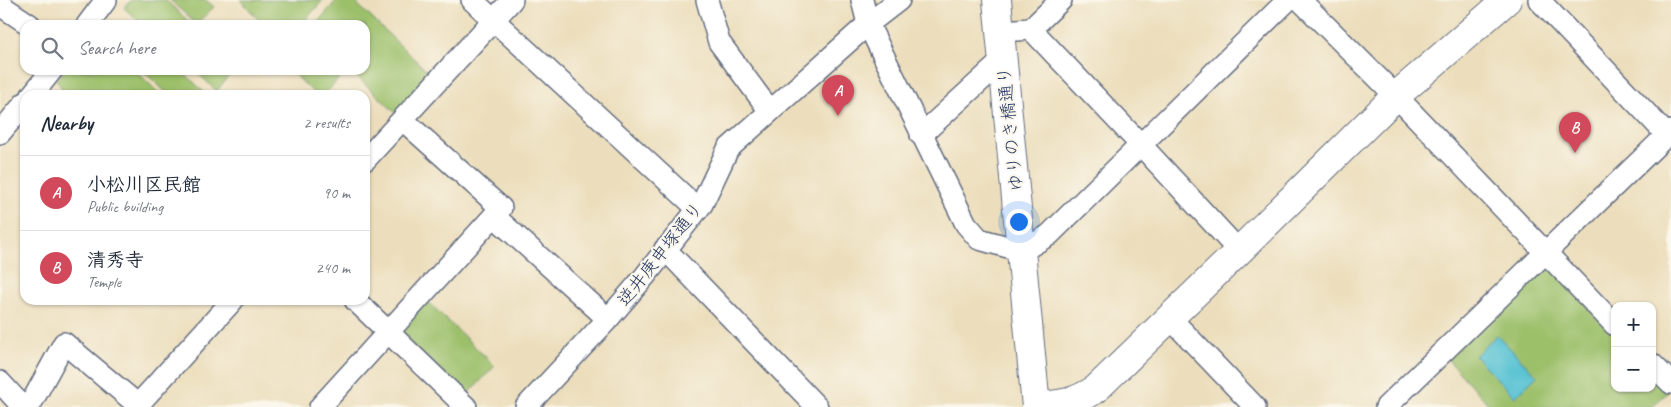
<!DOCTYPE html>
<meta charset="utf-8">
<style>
:root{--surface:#fff;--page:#f2f2f3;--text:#1f2937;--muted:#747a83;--line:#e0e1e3;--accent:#d1495b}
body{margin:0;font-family:Caveat,"Klee One",sans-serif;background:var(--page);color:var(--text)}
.controls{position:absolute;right:15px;bottom:15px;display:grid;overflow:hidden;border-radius:10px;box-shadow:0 1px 4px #0004}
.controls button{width:45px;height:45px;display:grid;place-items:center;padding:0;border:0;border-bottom:1px solid var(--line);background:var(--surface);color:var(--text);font:25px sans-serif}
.you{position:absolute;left:1018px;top:221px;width:18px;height:18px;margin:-12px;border:4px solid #fff;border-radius:50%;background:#1a73e8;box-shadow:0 0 0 8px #1a73e833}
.badge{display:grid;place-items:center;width:32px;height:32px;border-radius:50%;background:var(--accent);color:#fff;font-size:16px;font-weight:700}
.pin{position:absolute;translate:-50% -41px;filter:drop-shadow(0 1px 2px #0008)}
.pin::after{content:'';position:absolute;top:26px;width:18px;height:15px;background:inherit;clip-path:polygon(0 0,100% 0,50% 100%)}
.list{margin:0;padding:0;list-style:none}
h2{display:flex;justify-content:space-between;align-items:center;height:65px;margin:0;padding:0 20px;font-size:21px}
h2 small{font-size:16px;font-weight:400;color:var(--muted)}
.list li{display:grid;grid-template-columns:32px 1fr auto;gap:15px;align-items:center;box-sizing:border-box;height:75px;padding:0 20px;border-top:1px solid var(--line)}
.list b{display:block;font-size:19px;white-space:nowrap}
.list p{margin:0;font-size:16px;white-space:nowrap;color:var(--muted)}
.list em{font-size:16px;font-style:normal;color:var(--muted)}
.icon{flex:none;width:28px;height:28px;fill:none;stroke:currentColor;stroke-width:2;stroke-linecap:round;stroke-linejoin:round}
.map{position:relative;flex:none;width:1671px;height:407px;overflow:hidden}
.search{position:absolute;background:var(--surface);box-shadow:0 1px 4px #0004;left:20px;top:20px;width:350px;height:55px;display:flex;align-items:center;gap:12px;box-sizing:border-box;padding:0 18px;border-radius:15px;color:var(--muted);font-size:19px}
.panel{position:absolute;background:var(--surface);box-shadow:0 1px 4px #0004;left:20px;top:90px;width:350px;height:215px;border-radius:15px}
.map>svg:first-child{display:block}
.green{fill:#9cc06a;stroke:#5c7864}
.water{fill:#58c2d3;stroke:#3a7898}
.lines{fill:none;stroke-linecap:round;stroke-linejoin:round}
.minor-casing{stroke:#646c7f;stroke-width:24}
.major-casing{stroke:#646c7f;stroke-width:30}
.minor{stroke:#fff;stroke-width:21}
.major{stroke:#fff;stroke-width:28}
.labels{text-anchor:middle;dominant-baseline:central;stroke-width:4;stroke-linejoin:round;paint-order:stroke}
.street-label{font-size:18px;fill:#1b2f5e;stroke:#fbf7ec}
</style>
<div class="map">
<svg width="1671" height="407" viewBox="0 0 1671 407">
<rect width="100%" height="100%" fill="#fbf7ec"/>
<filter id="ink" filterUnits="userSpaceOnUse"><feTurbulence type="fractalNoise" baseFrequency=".02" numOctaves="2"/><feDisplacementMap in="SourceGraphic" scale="10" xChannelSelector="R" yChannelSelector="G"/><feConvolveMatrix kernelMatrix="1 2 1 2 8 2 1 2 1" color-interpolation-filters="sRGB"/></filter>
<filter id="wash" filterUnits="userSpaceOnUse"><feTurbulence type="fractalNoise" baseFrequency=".0096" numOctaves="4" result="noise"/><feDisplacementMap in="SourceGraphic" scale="20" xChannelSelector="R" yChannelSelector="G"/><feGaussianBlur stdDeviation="1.12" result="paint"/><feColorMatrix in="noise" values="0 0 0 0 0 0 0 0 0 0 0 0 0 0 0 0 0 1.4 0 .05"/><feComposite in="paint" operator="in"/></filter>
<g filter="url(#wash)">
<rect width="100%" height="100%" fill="#ecdebc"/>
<g class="green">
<polygon points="131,0 166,0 192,25 143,25 124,8"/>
<polygon points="170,0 206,0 214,7 196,24"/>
<polygon points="241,0 323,0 301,25 263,25"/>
<polygon points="337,0 353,0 433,77 399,116 350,70 365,70 365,25 315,25"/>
<polygon points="65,70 135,70 161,95 69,95 63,90 56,80"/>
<polygon points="142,70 181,70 207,95 169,95"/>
<polygon points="194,70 233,70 217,91"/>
<polygon points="290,70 347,70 324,95 316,95"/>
<polygon points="1547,264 1615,334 1615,388 1652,388 1652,373 1669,391 1652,407 1529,407 1525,403 1522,407 1491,407 1447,359"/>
<polygon points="425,299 495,366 463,399 394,332"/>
</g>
<polygon class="water" points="1497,335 1537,376 1515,397 1475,356"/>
</g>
<g filter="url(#ink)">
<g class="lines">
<defs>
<g id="minor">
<polyline points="472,0 698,209"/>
<polyline points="707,0 719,42 770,111"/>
<polyline points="862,0 868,24 966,224 979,239 1022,251 1049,235 1288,0"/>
<polyline points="1300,0 1396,96 1615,325"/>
<polyline points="1539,0 1667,135"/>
<polyline points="0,5 30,25"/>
<polyline points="87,25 106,0"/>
<polyline points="1031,29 1141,145 1239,251"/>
<polyline points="1000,31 1031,29 1061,0"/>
<polyline points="32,95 52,70"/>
<polyline points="0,133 25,103"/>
<polyline points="921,135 1003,60"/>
<polyline points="365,160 512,0"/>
<polyline points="494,216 608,319"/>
<polyline points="665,249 817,407"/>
<polyline points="355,300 466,407"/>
<polyline points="1170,318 1255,407"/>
<polyline points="1652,364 1671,383"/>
<polyline points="0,382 23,407"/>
<polyline points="29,407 64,343 138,405"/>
<polyline points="136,407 233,300"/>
<polyline points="320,407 501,208 403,120"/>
<polyline points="526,407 608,319 645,276 698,209 702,204 728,149 868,24 899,0"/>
<polyline points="1386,407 1671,131"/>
</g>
<g id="major">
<polyline points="997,0 1036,407"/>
<path d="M 1036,406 C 1060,405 1075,403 1096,389 L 1239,251 L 1396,96 L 1507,0"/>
</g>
</defs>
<use href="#minor" class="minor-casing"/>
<use href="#major" class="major-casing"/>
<use href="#minor" class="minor"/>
<use href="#major" class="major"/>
</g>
</g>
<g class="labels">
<g class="street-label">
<text transform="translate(1010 129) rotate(-96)">ゆりのき橋通り</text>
<text transform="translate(660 254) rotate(-52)">逆井庚申塚通り</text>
</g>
</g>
</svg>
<div class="controls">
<button>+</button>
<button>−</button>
</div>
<div class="you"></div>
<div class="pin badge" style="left:838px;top:116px">A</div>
<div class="pin badge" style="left:1575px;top:153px">B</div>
<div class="search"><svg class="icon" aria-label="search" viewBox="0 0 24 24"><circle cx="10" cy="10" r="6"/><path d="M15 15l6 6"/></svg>Search here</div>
<section class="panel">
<h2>Nearby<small>2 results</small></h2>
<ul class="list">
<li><span class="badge">A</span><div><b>小松川区民館</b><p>Public building</p></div><em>90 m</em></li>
<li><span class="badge">B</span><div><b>清秀寺</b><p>Temple</p></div><em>240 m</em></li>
</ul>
</section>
</div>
